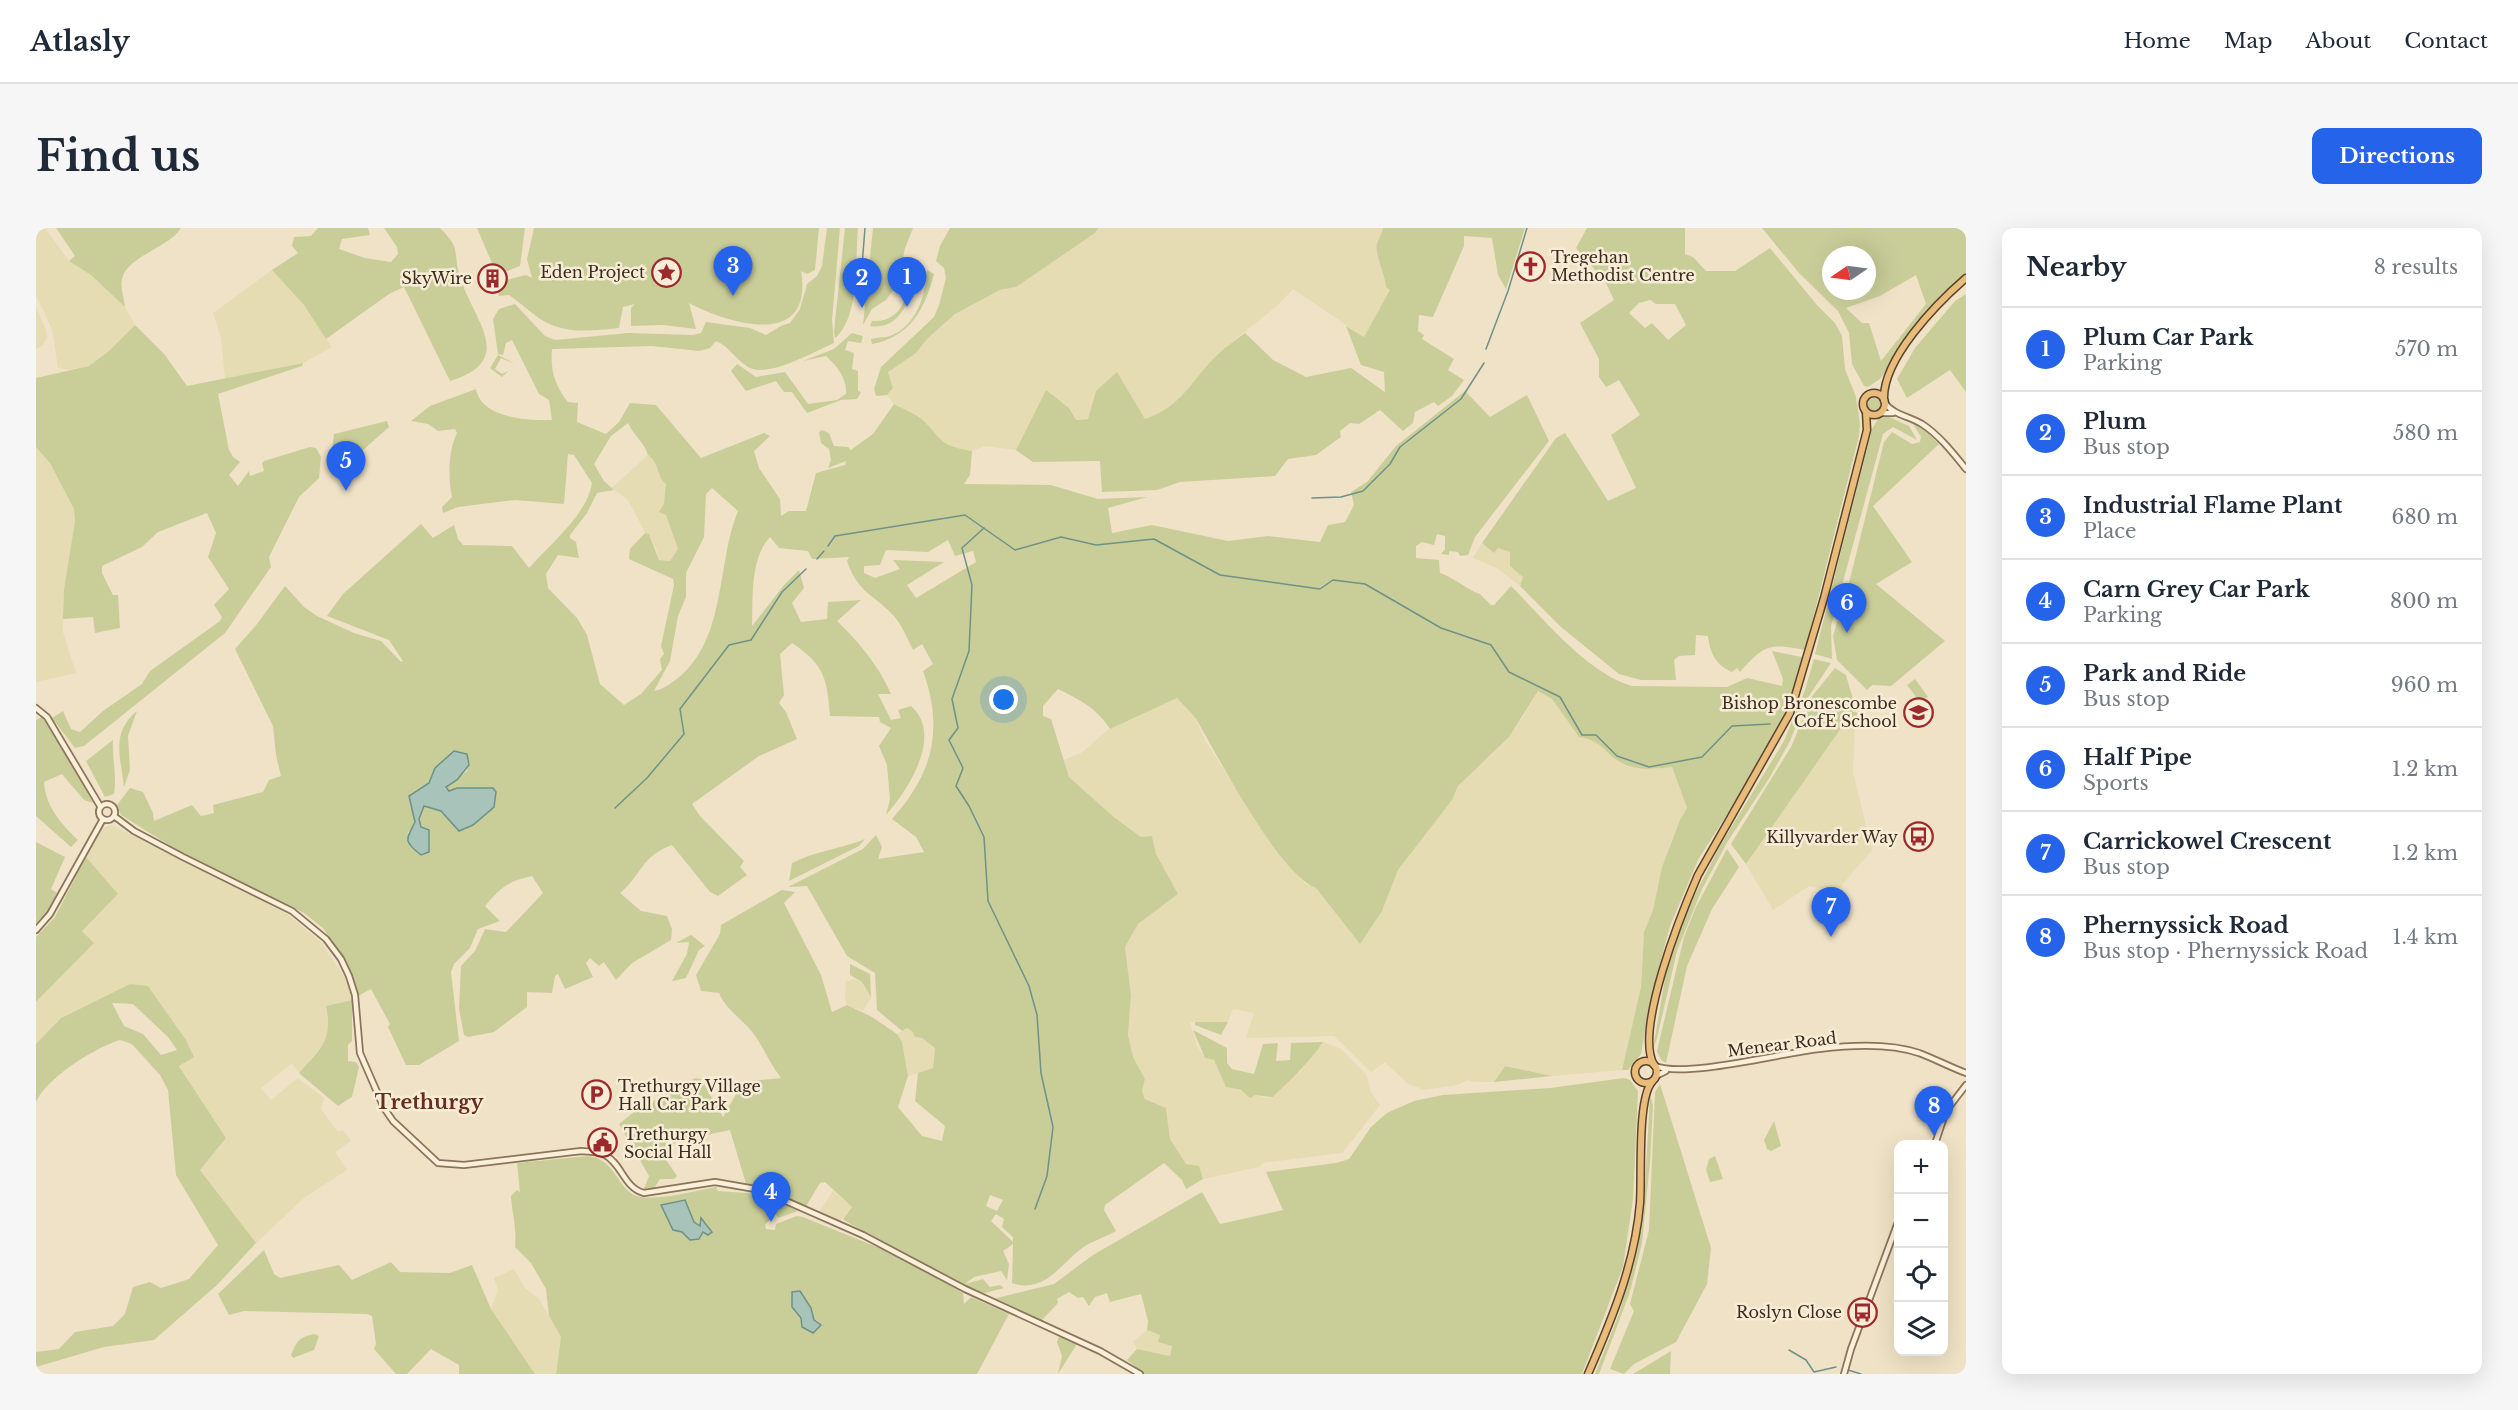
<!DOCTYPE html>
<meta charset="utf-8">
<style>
:root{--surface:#fff;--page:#f6f6f7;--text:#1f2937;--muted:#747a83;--line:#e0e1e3;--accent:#2563eb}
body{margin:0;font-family:"Libre Baskerville",serif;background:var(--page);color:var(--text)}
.controls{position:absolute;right:18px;bottom:18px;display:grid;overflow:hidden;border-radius:12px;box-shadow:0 6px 24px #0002}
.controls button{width:54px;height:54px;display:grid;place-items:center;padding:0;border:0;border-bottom:2px solid var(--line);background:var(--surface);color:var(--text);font:30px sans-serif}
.compass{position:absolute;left:1786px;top:18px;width:54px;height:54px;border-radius:50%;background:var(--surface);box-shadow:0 6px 24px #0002;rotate:257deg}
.you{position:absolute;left:968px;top:472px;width:21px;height:21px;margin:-15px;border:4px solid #fff;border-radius:50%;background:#1a73e8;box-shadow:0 0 0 9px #1a73e833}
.badge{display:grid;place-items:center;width:39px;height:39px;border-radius:50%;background:var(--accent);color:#fff;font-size:20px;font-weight:700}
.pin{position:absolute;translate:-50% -50px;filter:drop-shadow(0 2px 3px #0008)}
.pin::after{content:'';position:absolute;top:32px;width:21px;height:18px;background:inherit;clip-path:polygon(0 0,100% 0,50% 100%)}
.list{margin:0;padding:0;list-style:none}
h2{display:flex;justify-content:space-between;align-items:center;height:78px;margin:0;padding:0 24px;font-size:26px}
h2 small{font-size:20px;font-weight:400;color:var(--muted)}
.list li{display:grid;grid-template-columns:39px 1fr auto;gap:18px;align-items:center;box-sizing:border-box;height:84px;padding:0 24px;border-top:2px solid var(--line)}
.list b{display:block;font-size:22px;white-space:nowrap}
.list p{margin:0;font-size:20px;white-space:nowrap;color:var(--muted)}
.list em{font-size:20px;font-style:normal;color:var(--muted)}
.icon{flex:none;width:33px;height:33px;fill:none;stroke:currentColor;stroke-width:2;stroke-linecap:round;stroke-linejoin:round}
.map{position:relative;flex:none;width:1930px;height:1146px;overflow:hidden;border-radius:12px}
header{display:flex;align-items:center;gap:36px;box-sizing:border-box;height:84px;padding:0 30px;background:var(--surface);border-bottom:2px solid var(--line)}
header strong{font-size:28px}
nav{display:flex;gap:33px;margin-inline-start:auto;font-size:21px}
.intro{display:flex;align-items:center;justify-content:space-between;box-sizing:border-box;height:144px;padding:0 36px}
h1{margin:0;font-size:42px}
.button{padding:15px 27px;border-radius:12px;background:var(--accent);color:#fff;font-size:21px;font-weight:700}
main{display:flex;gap:36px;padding:0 36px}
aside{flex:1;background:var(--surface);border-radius:12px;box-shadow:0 6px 24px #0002}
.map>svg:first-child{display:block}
.farmland{fill:#e5dcb3}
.green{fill:#c9ce99;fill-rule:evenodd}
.water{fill:#a7c3ba;stroke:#6e9288;stroke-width:1.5}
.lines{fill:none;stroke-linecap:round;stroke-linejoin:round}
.stream{stroke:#6e9288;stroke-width:1.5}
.tertiary-casing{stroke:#8b745b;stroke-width:8}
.trunk-casing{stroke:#59422f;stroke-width:9}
.tertiary{stroke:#faf0da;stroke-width:4.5}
.trunk{stroke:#e9bc7a;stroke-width:6}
.labels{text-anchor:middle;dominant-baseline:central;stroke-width:5;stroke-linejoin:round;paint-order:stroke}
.poi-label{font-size:16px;fill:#3b2c1f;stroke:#f7edd6;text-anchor:end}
.street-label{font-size:16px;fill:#3b2c1f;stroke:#f7edd6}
.quarter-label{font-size:20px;font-weight:bold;fill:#692c1e;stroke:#f7edd6}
</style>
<header>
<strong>Atlasly</strong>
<nav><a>Home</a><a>Map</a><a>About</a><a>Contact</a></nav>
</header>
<div class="intro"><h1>Find us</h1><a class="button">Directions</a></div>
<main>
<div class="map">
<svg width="1930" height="1146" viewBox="0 0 1930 1146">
<rect width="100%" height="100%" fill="#efe2c6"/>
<g class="farmland">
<polygon points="0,0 9,0 33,33 55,47 89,79 99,97 73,123 53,138 32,142 22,140 16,101 0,67"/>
<polygon points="1062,0 1347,0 1341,16 1342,31 1349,43 1350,59 1355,61 1328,109 1257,61 1241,78 1182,125 1153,162 1128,185 1109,191 1081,145 1060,163 1053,190 1040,192 1033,180 1010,162 980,222 949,218 936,223 912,219 899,209 887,192 858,176 851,167 857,160 852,144 859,136 880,125 892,110 919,86 964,62 969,62 1059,5"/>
<polygon points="236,42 268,77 296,119 267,135 189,151 185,110 177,85"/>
<polygon points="0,79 10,102 11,110 7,117 0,121"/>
<polygon points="0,219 14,235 38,281 39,293 28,361 27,404 40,445 0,454"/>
<polygon points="612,227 619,232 630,256 630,287 642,321 634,333 623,332 620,320 613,306 609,305 597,281 591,271 576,260"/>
<polygon points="1446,315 1458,325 1461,320 1475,324 1487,349 1484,358 1461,340 1437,330"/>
<polygon points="1502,463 1516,471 1543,509 1559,512 1582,533 1618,541 1636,539 1651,580 1644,592 1626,639 1617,682 1608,704 1605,759 1586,842 1516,848 1469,838 1458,854 1439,854 1432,852 1421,857 1388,862 1371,855 1349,834 1335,844 1298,808 1210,810 1218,785 1197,781 1192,794 1154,794 1161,818 1169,830 1178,832 1190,859 1231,870 1237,869 1253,850 1265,843 1287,814 1305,821 1330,846 1335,864 1344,877 1306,925 1227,935 1223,939 1167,951 1163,939 1150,936 1134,911 1130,880 1110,871 1106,863 1109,851 1097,829 1092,807 1095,767 1089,719 1102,696 1142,666 1120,626 1116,608 1105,609 1079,590 1033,549 1028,532 1045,525 1072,502 1141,470 1159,490 1170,514 1242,624 1269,656 1280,660 1324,716 1346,683 1362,642 1416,572 1422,558 1435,542 1456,527 1486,490"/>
<polygon points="1808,496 1819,496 1817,544 1836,622 1801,663 1773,658 1737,682 1710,636"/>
<polygon points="76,597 251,686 284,713 310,751 316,772 290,778 293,803 291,812 263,845 256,835 225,860 235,872 262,850 288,870 285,881 302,904 307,902 315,913 299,924 311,942 269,969 220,1015 164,942 190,910 143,837 158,829 150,812 112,758 94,756 26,789 0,816 0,774 58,715 46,703 82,666 50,629 67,600"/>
<polygon points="817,751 826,754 835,769 827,783 811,777 809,771 810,753"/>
<polygon points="871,800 876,803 879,809 886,810 899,820 897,840 872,848 866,814 861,806"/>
<polygon points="797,963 816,979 802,995 781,987"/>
<polygon points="478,1041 489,1060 503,1071 525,1109 520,1146 499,1146 455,1081 462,1062 458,1050"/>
<polygon points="1111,1102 1124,1107 1136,1118 1134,1128 1101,1121 1097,1114"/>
</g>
<g class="green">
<path d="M 20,0 L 145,0 C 133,20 91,28 86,51 C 84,59 88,70 89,79 L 55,47 L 33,33 L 39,28 Z"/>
<path d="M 282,0 L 332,0 L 334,7 L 306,11 L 303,21 L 329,30 L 355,34 L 362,26 L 361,19 L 348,0 L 404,0 C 427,23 416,24 424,49 C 437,92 482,132 414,153 L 368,59 L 353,66 L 290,111 L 268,77 L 236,42 L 262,25 L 256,18 L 258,9 L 275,8 Z"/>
<path d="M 441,0 L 489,0 L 484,38 L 466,45 L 470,52 L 490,47 L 496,50 L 491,31 L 498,0 L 783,0 L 779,42 L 771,46 L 765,43 C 778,121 695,97 653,75 L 660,101 L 627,97 L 595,98 L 595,80 L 599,76 L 587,79 L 583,100 C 553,103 525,107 500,88 C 491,81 483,74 473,67 L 463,68 L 460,58 L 464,54 Z"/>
<path d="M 791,0 L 804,0 L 796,92 L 798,115 C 777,124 731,151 712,139 C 700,132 694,119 680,113 L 674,120 L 663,123 L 616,118 L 516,121 C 514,142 519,158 532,174 L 542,175 L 541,194 L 570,206 L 583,194 L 594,175 L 620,177 L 665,230 L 728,205 L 734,208 L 718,223 L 723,240 L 744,271 L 745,288 L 753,283 L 770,283 L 780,245 L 809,237 L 810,233 L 792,240 L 795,232 L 793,221 L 785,215 L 783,204 L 786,202 L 793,205 L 798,218 L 812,219 L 815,222 L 837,206 L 858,176 C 867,181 880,186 888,193 C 909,215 904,217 936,223 L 934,247 L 928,256 L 1015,257 L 1062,271 L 1111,269 L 1072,280 L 1076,305 L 1116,297 L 1192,313 L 1232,308 L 1284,314 L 1292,297 L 1309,294 L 1318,277 L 1315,264 L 1331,254 L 1360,218 L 1429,163 L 1454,189 L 1491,167 L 1513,213 L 1439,309 L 1432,327 L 1424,328 L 1422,324 L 1413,323 L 1413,327 L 1405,326 L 1409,321 L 1409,308 L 1401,306 L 1398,317 L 1386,314 L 1380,318 L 1380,330 L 1403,332 L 1404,345 C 1417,349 1435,364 1444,366 L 1455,377 L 1458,377 L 1475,358 C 1508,391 1551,445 1596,458 L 1691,459 L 1711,450 L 1746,458 L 1747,451 L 1736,423 L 1766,429 L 1748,489 L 1721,539 L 1662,632 L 1634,698 L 1614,773 L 1605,826 L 1592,842 L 1586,842 L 1605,759 L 1608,704 L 1617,682 L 1626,639 L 1644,592 L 1651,580 L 1636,539 C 1618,541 1600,543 1584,534 C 1566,523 1567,513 1543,509 L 1516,471 L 1502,463 L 1473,509 L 1422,558 L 1416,572 L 1362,642 L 1346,683 L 1324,716 L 1280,660 C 1243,647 1182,528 1160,491 C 1155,484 1147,477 1141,470 L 1074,501 C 1061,480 1044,472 1022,461 L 1007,478 L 1007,488 L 1015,491 L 1033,549 L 1079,590 L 1105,609 L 1116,608 L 1120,626 L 1142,666 L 1102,696 L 1089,719 L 1095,767 L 1092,807 L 1097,829 L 1109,851 L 1106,863 L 1109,871 L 1130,880 L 1134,911 L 1150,936 L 1163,938 L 1167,951 L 1150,961 L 1146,952 L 1128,935 L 1069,977 L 1068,982 L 1080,1003 C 1069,1009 1056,1013 1046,1020 C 1024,1037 1008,1066 976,1055 L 977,1016 L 967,1023 L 973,1036 L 971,1052 L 965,1043 L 938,1049 L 929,1056 L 947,1051 L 954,1059 L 964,1057 L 968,1060 L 949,1065 L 937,1062 L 811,994 L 807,991 L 816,979 L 789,954 L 784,955 L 769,980 L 729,960 L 710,956 L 694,902 L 641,913 L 628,929 L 641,948 L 638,951 L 624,951 L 617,962 L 608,961 L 613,948 L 583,896 L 608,876 L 616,874 L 659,850 L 665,851 L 687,889 L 707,854 L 745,850 C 735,837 729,823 720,809 C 710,794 689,781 683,765 L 665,763 L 660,747 L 684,706 L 685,697 L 746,662 L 759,664 L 748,675 L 785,747 L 796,784 L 811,777 L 836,789 L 861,806 L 866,814 L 872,848 L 862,879 L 886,908 L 906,913 L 909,898 L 879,873 L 882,845 L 897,840 L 899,820 L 886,810 L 879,809 L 876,803 L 871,800 L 866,803 L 841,782 L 839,745 L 811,728 L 771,658 L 752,659 L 827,621 L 840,607 L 846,619 L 842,631 L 888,624 L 880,609 L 856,591 C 897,545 908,502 887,443 L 897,436 L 886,416 L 877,422 C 871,410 865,394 855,385 C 834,364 822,364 811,333 L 813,329 L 776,331 L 772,323 L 743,320 L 734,309 C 714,330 717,370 716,398 L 748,357 L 763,342 L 768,360 L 756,375 L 765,394 L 791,391 L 792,374 L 825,372 L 801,393 C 823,414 843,438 855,466 L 842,466 L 855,492 L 865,490 L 862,482 L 875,478 C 908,507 872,562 850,587 L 854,571 L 851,537 L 843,518 L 855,500 L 844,494 L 843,489 L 794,488 C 791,451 789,437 756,415 L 744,426 L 748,467 L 743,475 L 750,484 L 761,511 L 723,528 L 656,576 L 664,588 L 708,633 L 704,639 L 711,647 L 682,668 L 674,664 L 636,617 C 604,629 607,646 584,665 L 605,683 L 631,688 L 636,701 L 635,712 L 596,735 L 580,752 L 568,734 L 563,738 L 554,730 L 550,735 L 557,749 L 529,761 L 522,746 L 519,748 L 516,765 L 491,764 L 491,779 L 458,804 L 432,809 L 428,807 L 423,781 L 425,738 L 439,723 L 449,701 L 470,704 L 507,665 L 496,648 C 471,654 466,658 449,678 L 464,693 L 442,701 L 434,720 L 418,736 L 415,744 L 423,813 L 383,837 L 370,837 L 352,799 L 354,796 L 335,761 L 322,768 L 313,739 L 287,700 L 268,685 L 149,627 L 85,587 L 81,577 L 94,560 L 107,564 L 117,585 L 118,593 L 156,577 L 165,588 L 178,585 L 177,577 L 227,564 L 233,552 L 245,548 L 240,527 L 237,498 L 199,421 L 221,396 L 249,358 L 268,379 L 281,388 L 318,405 L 345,413 L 365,434 L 367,433 L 353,412 L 291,388 L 307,366 L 385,296 L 397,310 L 418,297 L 422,311 L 427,317 L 476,318 L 493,340 C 514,316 551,287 556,255 L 538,227 L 532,226 L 528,276 L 479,272 L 422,279 L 407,285 L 406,279 L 416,269 C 412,250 412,223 421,205 L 419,201 L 402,203 L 392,196 L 375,193 L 394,178 L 440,161 C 445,190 492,193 516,192 L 513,172 L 503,166 L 476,112 L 470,115 L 467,127 L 462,126 L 457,91 L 463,81 L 479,76 L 509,108 L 519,112 L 592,105 L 657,107 L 665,105 L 670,94 L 714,100 L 730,107 L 745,98 L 754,95 L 764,81 L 771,56 L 781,48 L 786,38 ZM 592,195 C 598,208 608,214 612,227 C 624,235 620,248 630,256 L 628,276 L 623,284 L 630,287 L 642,321 L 634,333 L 623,332 L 613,306 L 609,305 L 594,321 L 593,331 L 637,351 L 638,357 L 625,418 L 628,426 L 624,431 L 626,442 L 605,466 L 588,477 L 564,456 L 551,407 L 541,390 L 512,360 L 510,346 L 522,327 L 543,330 L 540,314 L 534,310 L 534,307 L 551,285 L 561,265 L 578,262 L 568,253 L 558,236 L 575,208 ZM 676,260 L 702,283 C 680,337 691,410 642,450 C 634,456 628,461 618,463 L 634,433 L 642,388 L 650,369 L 650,345 L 668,309 L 670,266 ZM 912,312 L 919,328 L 937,323 L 940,334 L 880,370 L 871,357 L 908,334 L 857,332 L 864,341 L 839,350 L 828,345 L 828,338 L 844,337 L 850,322 L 892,324 ZM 433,531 L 431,543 L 410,559 L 413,563 C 423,560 450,559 460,564 L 458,579 L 423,603 L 405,583 L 388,578 L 383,591 L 385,599 L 371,606 L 379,594 L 379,563 L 393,555 L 404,535 ZM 954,967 L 967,972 L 961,983 L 950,978 ZM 960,986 L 968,991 L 966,999 L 977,1009 L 977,1014 L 955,993 Z"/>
<path d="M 809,0 L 822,0 C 819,31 824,90 799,110 L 798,103 Z"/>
<polygon points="837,0 877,0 869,20 861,57 850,72 836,81 827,97"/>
<polygon points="914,0 1062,0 1059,5 980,59 964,62 919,86 892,110 880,125 852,144 857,160 851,167 840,168 838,161 845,139 898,89 903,77 910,50 908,40 900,33 904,18"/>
<path d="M 1347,0 L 1489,0 L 1470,61 L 1462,47 L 1456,10 L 1428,8 L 1428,18 L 1397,89 L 1383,87 L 1382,103 L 1388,107 L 1386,111 L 1418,131 L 1412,142 L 1428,152 L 1416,168 L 1402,178 L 1398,174 L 1379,184 L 1377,195 L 1367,203 L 1344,182 L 1323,196 L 1314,195 L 1304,203 L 1305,209 L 1280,227 L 1252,231 L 1239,248 L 1144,254 L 1121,262 L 1066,264 L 1064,233 L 997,234 L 980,222 L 1010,162 L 1033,180 L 1040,192 L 1052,191 L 1060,163 L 1081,144 L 1109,191 C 1146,179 1156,151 1182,126 C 1190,118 1200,112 1209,105 L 1237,132 L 1270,149 L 1315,140 L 1349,164 L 1348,144 L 1325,137 L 1310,98 L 1328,109 L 1354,62 L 1350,59 C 1349,45 1338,26 1341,15 C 1343,10 1346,5 1347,0 Z"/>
<path d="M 1551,0 L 1649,0 L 1649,26 L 1657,29 L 1670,43 L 1699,43 L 1734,20 L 1781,77 L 1799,95 L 1806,108 L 1809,141 L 1820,169 L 1824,195 L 1823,208 L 1769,422 C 1733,415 1728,417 1704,444 L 1701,440 L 1696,444 C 1679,437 1674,424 1672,408 L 1660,407 L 1659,427 L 1643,428 L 1638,432 L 1640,452 L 1605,452 L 1583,446 L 1525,399 L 1484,358 L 1487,349 L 1474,338 L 1474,324 L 1462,320 L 1458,325 L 1446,315 L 1520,210 L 1529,205 L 1572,273 L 1600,260 L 1575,207 L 1604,187 L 1583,152 L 1570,159 L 1563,149 L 1563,131 L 1544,95 L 1578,72 L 1569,53 L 1540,20 ZM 1614,72 L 1620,76 L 1639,76 L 1650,97 L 1632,112 L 1616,95 L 1609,100 L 1593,85 L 1603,75 Z"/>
<path d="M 1726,0 L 1930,0 L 1930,45 L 1893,82 L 1844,151 L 1832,159 L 1828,158 L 1816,136 L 1813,105 L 1802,83 L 1763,45 ZM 1795,27 L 1831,27 L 1831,63 L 1795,63 ZM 1880,47 L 1890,76 L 1845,133 L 1833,95 L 1826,95 L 1810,80 L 1844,68 Z"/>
<path d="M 881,33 L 883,36 C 878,60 868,104 834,98 L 836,93 C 872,95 872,56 881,33 Z"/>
<path d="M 891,42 L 898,46 C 889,81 874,109 836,116 L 835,111 C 841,109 848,110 854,108 C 881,98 890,66 891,42 Z"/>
<polygon points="1930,66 1930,164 1914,142 1871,170 1861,151 1879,120 1919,73"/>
<polygon points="99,97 129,127 151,158 267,135 266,138 182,166 193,222 197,229 204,234 193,247 202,258 213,243 214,248 228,243 226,235 228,233 274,219 280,220 285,229 283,250 263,269 233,329 235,339 189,405 48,518 39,520 16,490 27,483 35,501 44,504 67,483 106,456 114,443 184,393 186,389 178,377 193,361 172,329 180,305 171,285 122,304 106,319 66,338 66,345 77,367 82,367 84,400 59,405 57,389 27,391 28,361 39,293 38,281 14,235 0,219 0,150 53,138 73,123"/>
<path d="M 816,105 L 827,108 L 825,115 L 812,113 L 809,122 L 818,125 L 816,141 L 822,143 L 822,163 L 825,164 L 821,171 L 805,172 L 771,185 L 756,164 L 748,164 L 740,153 L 710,163 L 695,143 L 701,136 L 720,149 L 749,144 L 772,176 L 801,172 L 810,166 C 811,150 801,138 790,128 L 767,133 L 798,121 Z"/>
<polygon points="462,127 479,136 465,130 459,141 466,146 472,143 466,149 454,140"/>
<circle cx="1838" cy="177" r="7"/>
<polygon points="1849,187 1873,198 1881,212 1857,199 1847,206 1795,398 1796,431 1779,426 1836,201 1842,191"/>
<path d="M 351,193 L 353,199 L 310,237 C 295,228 296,221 298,206 Z"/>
<polygon points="1876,194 1883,197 1903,216 1837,278 1876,334 1840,356 1909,413 1855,458 1836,457 1831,462 1801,432 1797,408 1815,347 1848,214 1856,204 1876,216 1884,214 1885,209"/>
<polygon points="1778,431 1795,435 1771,471 1754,513 1734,549 1692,613 1666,661 1641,723 1621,810 1617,820 1630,745 1651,682 1685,616 1748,513 1769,462"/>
<polygon points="1799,440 1810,447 1822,489 1819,488 1819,496 1808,496 1710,636 1695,616 1755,519 1777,467"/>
<polygon points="1879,451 1892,469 1884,474 1871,457"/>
<path d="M 101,483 L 92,508 L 94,542 L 88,559 C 85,530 74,505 101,483 Z"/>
<path d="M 6,489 L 25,516 L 57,575 L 48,572 L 26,546 L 8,554 C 9,577 25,596 42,612 L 35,619 L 0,588 L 0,492 Z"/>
<path d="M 77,512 C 76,531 81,547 78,566 L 69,569 L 50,533 Z"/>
<path d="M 829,611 L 823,618 L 753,653 L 756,635 C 779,623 805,621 829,611 Z"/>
<polygon points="0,614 29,629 15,661 21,665 11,685 0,696"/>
<polygon points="1691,621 1703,639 1676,681 1651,738 1630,835 1625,832 1621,823 1648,709 1660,679"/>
<polygon points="50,629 82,666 46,703 58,715 0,774 0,709 19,689"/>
<polygon points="655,707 669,718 663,722 650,750 636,753 651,726 653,714 640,715"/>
<polygon points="814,736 834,746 835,769 826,754 814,747"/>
<path d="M 94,756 L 112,758 L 150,812 L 158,829 L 143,838 L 190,910 L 164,942 L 220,1015 L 182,1056 L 118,1112 L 68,1119 L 0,1139 L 0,1124 L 23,1121 L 39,1104 L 77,1098 L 89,1086 L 97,1059 L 114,1054 L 125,1060 L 153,1051 L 182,1017 L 140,947 L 132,862 L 124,847 L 96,816 L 84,812 C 60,819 10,850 0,874 L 0,816 L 25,790 ZM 76,775 L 97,776 L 132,809 L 141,822 L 125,827 L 107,806 L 88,798 Z"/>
<path d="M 316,772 L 316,813 L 312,817 L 312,833 L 320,834 L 323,839 L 316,869 L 302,878 L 263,845 C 285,820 297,813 290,778 Z"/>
<polygon points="1159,794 1192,794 1185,807 1159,797"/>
<path d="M 1157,802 L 1191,820 L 1191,835 L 1196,841 L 1218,846 L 1227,816 L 1242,815 L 1240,833 L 1254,832 L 1255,815 L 1287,814 C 1273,835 1255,851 1237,869 L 1219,867 L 1214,870 L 1205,862 L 1190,859 L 1178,832 L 1169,830 Z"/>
<polygon points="1469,838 1516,848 1458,854"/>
<polygon points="1588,850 1594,852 1602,863 1597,971 1587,1039 1546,1146 1109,1146 1091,1132 1101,1121 1134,1128 1136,1118 1122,1114 1124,1107 1111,1102 1112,1093 1105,1066 1074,1074 1071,1065 1059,1069 1053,1078 1047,1069 1042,1070 1033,1064 1021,1071 1022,1075 1005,1093 957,1071 1018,1056 1057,1027 1166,964 1184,996 1247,982 1230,944 1300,935 1313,931 1335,899 1351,885 1378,873 1407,867 1514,860"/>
<polygon points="1624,856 1675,1020 1671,1056 1640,1114 1598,1136 1588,1146 1574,1141 1598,1083 1594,1076 1613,1002 1619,864"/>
<polygon points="1614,867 1617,877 1614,934 1606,1015 1594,1064 1563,1146 1559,1146 1583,1086 1601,1024 1609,959"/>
<polygon points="1738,893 1745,918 1735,923 1731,921 1728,912"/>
<path d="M 552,928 C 582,931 581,966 605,969 C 625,972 659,963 680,959 L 682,963 L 724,966 L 736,989 L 729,997 L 730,1001 L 739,1002 L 740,996 L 761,988 L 767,989 L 868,1030 L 927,1065 L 928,1076 L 935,1069 L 973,1086 L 941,1146 L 520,1146 L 525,1109 L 513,1088 L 510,1061 L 495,1035 L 479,1019 C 481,1000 476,986 475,968 L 481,962 L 484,964 L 481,935 Z"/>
<polygon points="1679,928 1687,951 1674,954 1670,942 1673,931"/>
<polygon points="730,967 762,983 742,990"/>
<polygon points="228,1022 238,1046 244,1050 303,1037 316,1052 355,1034 364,1044 414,1045 436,1037 455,1081 499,1146 423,1146 423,1137 395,1121 371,1146 360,1146 338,1121 340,1116 336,1088 331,1086 208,1083 193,1087 182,1066"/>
<path d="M 278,1106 L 283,1108 L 278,1122 L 257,1130 L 255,1127 C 261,1112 264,1109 278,1106 Z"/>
<polygon points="1023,1108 1041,1116 1022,1146 1026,1128 1021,1114"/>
<polygon points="1635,1123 1634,1146 1597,1146"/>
</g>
<g class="water">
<path d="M 418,523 L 431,526 L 433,537 L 421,552 L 410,559 L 413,563 L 421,560 L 457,560 L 460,564 L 458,579 L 437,597 L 423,603 L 405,583 L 388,578 L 383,591 L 385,599 L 393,602 L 393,624 L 385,627 C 367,613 370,612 379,594 L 373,568 L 393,555 L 399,540 Z"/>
<polygon points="649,972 658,994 664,998 665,990 676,1004 672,1007 667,1004 663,1011 654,1012 646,1004 637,1002 625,977"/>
<polygon points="764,1063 775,1080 778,1092 785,1097 777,1105 766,1099 765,1090 756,1079 756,1064"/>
</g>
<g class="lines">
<g class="stream">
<polyline points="825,51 829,0"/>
<polyline points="1450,121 1472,63 1491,0"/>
<polyline points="1276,270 1305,269 1327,263 1354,236 1364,219 1425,171 1448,135"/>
<polyline points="948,300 926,320 936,357 933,423 916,471 922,500 913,512 927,540 920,558 933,578 948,609 952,673 993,758 1001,787 1005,845 1017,899 1011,948 999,981"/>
<polyline points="792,318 799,308 929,287 979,322 1025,309 1060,317 1118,311 1184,347 1284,361 1297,352 1329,356 1405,400 1455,417 1473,444 1524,469 1546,507 1560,507 1581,528 1613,539 1666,529 1696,498 1734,496"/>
<polyline points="781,331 788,323"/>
<polyline points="579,580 611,550 648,506 644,481 693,417 715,412 746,364 770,341"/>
<polyline points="1753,1122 1770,1132 1778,1144 1800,1139"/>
<polyline points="1812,1142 1825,1146"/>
</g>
<defs>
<g id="tertiary">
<path d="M 1848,174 C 1857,187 1873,188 1886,196 C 1903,207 1917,225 1930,241"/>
<polyline points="1844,185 1857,185"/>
<polyline points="0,480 11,489 64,578"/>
<circle cx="71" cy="584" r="8"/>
<path d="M 78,588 L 98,603 L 147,629 L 256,683 L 290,711 L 305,731 L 313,748 L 319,767 L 324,825 L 348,880 L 357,893 L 402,935 L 428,937 L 545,923 C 553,924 562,923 569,927 C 586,936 588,960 608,965 L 679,954 L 725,962 L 827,1007 L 929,1061 L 1064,1123 L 1104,1146"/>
<polyline points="0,702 14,686 67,591"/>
<path d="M 1619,838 C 1651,850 1745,825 1783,821 C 1814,817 1854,815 1883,825 C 1899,831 1914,839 1930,845"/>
<polyline points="1620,848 1630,843"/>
<polyline points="1899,916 1910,883 1930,857"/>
<polyline points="1808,1146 1815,1121 1862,994"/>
</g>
<g id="trunk">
<circle cx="1838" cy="176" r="11"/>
<path d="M 1848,172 C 1846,131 1901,75 1930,50"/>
<circle cx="1610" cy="844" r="11"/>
<path d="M 1618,837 C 1598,802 1646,684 1662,647 L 1754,485 L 1788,370 L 1831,202 L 1830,184"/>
<path d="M 1552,1146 C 1576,1091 1599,1036 1604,975 C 1606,949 1601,871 1616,854"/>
</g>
</defs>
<use href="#tertiary" class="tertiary-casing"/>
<use href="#trunk" class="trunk-casing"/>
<use href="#tertiary" class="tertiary"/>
<use href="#trunk" class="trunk"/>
</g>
<defs>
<symbol id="church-ring" viewBox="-11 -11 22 22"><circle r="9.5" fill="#f7edd6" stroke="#9c2a2c" stroke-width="1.5"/><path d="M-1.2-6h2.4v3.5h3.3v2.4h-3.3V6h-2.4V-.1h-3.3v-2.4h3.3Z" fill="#9c2a2c"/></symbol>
<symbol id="sight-ring" viewBox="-11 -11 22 22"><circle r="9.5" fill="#f7edd6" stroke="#9c2a2c" stroke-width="1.5"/><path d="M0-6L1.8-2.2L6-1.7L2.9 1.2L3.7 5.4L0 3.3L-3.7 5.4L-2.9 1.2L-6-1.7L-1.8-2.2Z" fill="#9c2a2c"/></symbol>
<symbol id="building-ring" viewBox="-11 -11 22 22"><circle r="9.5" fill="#f7edd6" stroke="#9c2a2c" stroke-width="1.5"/><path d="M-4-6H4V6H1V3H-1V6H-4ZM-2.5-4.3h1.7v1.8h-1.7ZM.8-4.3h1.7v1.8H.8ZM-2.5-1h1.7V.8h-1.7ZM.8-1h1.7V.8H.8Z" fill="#9c2a2c"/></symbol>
<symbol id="school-ring" viewBox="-11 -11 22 22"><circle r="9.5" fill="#f7edd6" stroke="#9c2a2c" stroke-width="1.5"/><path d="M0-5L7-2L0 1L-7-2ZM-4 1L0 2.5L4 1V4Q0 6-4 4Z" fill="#9c2a2c"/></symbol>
<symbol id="bus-ring" viewBox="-11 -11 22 22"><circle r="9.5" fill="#f7edd6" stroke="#9c2a2c" stroke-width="1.5"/><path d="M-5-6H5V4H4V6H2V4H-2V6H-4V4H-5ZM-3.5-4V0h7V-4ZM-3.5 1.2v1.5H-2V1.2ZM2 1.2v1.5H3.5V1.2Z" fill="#9c2a2c"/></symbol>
<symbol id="parking-ring" viewBox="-11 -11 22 22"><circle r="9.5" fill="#f7edd6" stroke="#9c2a2c" stroke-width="1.5"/><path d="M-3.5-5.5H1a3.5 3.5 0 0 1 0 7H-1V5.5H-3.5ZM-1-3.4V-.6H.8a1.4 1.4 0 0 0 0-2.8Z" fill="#9c2a2c"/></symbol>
<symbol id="civic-ring" viewBox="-11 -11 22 22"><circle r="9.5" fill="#f7edd6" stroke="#9c2a2c" stroke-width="1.5"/><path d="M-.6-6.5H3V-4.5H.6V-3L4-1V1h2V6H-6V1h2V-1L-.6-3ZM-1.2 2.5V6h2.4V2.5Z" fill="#9c2a2c"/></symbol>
</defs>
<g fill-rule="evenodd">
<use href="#church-ring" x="1478" y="22" width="33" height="33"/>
<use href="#sight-ring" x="614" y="28" width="33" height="33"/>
<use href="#building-ring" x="440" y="34" width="33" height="33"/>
<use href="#school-ring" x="1866" y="468" width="33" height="33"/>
<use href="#bus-ring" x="1866" y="592" width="33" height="33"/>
<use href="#parking-ring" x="544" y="850" width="33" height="33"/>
<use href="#civic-ring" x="550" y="898" width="33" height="33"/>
<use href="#bus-ring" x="1810" y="1068" width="33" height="33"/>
</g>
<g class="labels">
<g class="poi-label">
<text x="1515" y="29" text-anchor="start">Tregehan<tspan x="1515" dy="18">Methodist Centre</tspan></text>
<text x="609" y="44">Eden Project</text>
<text x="436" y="50">SkyWire</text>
<text x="1861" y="475">Bishop Bronescombe<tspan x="1861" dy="18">CofE School</tspan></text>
<text x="1862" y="609">Killyvarder Way</text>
<text x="582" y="858" text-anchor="start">Trethurgy Village<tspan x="582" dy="18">Hall Car Park</tspan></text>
<text x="588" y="906" text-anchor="start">Trethurgy<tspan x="588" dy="18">Social Hall</tspan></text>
<text x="1806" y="1084">Roslyn Close</text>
</g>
<g class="street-label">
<text transform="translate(1746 816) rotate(-7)">Menear Road</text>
</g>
<g class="quarter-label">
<text x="393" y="874">Trethurgy</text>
</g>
</g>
</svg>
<div class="controls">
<button>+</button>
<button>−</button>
<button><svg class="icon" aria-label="locate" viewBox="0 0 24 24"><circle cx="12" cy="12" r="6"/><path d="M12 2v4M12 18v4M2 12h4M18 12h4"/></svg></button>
<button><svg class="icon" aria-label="layers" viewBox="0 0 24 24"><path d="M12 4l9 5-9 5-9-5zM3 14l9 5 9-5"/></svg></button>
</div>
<svg class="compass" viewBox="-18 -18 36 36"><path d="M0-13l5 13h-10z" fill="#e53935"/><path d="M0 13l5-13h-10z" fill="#747a83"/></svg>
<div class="you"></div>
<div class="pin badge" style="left:871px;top:79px">1</div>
<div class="pin badge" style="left:826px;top:80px">2</div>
<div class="pin badge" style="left:697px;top:68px">3</div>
<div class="pin badge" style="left:735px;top:994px">4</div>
<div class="pin badge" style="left:310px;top:263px">5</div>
<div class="pin badge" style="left:1811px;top:405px">6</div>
<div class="pin badge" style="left:1795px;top:709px">7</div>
<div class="pin badge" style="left:1898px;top:908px">8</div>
</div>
<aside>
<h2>Nearby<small>8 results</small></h2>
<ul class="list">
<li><span class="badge">1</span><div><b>Plum Car Park</b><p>Parking</p></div><em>570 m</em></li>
<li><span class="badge">2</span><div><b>Plum</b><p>Bus stop</p></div><em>580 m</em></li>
<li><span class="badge">3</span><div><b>Industrial Flame Plant</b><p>Place</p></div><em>680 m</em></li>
<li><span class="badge">4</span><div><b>Carn Grey Car Park</b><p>Parking</p></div><em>800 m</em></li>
<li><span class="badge">5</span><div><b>Park and Ride</b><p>Bus stop</p></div><em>960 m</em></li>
<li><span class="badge">6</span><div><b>Half Pipe</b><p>Sports</p></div><em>1.2 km</em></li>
<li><span class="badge">7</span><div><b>Carrickowel Crescent</b><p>Bus stop</p></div><em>1.2 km</em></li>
<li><span class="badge">8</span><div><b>Phernyssick Road</b><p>Bus stop · Phernyssick Road</p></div><em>1.4 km</em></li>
</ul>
</aside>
</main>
